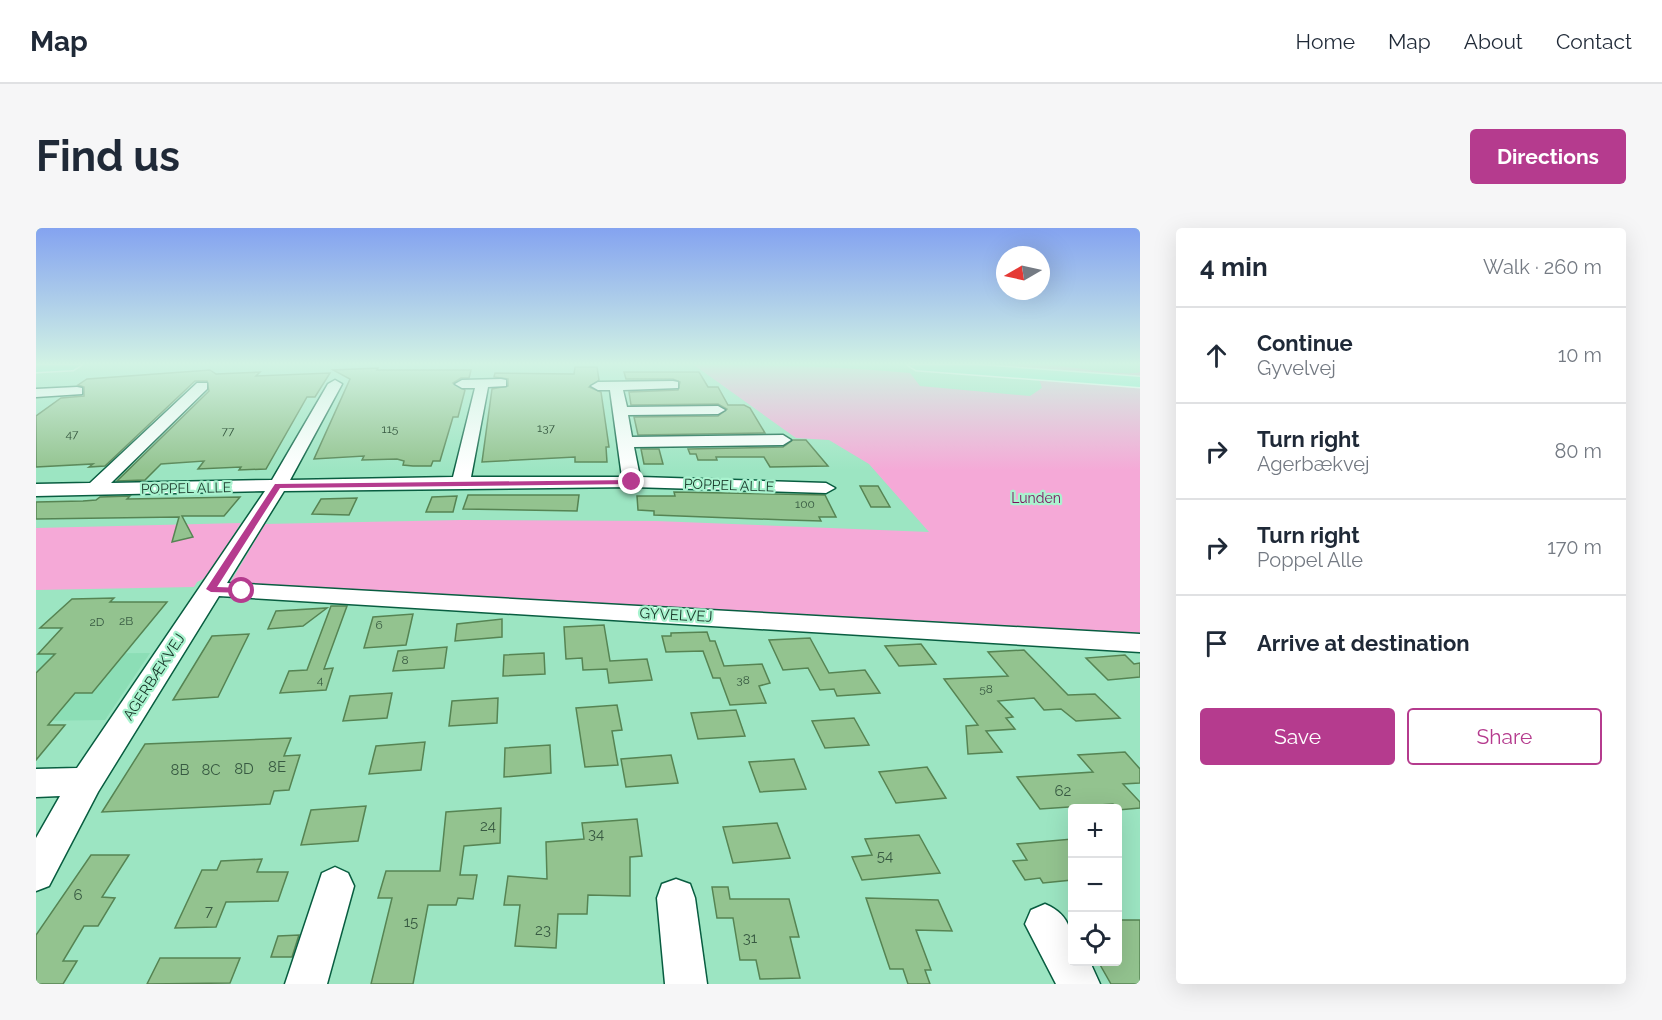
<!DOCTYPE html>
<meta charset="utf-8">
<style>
:root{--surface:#fff;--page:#f6f6f7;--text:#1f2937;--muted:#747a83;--line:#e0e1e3;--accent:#b53b8e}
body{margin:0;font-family:Raleway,sans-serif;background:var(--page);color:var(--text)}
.controls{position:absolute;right:18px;bottom:18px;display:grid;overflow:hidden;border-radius:6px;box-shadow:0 6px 24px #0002}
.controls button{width:54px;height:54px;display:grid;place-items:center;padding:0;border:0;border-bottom:2px solid var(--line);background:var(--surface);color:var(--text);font:30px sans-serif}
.compass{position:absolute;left:960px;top:18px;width:54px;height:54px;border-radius:50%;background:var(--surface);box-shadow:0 6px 24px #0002;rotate:261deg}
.stop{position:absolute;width:18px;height:18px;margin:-14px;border:4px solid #b53b8e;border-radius:50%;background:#fff}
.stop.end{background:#b53b8e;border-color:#fff;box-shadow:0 2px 6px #0008}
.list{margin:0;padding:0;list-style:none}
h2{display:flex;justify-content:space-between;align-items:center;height:78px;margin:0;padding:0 24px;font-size:26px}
h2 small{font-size:20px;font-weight:400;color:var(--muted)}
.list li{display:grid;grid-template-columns:39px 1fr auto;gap:18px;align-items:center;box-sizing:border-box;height:96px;padding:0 24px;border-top:2px solid var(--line)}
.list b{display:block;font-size:22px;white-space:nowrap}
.list p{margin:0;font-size:20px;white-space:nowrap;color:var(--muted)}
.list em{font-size:20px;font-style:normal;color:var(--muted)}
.actions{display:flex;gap:12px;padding:18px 24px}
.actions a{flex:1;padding:14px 0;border:2px solid var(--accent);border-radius:6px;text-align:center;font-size:21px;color:var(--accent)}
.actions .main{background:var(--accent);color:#fff}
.icon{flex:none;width:33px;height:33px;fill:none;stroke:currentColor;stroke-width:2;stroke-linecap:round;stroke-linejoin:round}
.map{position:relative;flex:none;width:1104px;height:756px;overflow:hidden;border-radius:6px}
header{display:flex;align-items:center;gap:36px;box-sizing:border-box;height:84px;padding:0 30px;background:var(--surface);border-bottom:2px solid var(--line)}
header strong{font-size:28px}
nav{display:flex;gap:33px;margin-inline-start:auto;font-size:21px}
.intro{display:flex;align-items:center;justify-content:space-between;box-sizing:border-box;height:144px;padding:0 36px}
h1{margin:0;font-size:42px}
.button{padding:15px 27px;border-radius:6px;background:var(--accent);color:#fff;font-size:21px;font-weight:700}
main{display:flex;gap:36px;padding:0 36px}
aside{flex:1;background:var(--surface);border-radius:6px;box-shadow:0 6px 24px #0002}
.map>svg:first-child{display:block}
.built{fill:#8cdeb6}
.green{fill:#f5a9d7}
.building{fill:#93c38f;stroke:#568453;stroke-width:1.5}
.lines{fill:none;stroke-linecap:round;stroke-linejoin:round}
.minor-casing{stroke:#085d40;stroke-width:3}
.major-casing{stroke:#fff;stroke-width:3}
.minor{fill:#fff;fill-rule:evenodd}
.major{fill:#79f5cb;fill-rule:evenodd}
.route{fill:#b53b8e}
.labels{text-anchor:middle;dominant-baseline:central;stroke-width:4.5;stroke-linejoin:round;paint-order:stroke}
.number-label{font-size:12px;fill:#385a42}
.far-street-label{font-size:14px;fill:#193729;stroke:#a9f3cf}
.far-park-label{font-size:14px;fill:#79125c;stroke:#a9f3cf}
.street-label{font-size:15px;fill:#193729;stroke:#a9f3cf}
.near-number-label{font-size:15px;fill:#385a42}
</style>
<header>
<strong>Map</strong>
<nav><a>Home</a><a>Map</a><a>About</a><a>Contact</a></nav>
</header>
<div class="intro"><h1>Find us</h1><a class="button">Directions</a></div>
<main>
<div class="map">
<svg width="1104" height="756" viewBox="0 0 1104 756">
<rect width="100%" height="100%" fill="#9ce5c2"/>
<polygon class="built" points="114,425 69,492 0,493 0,426"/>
<g class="green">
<path d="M 658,137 C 730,137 802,138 874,145 L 884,158 L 994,168 L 1006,160 L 1003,151 L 1104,159 L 1104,405 L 194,355 L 229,296 L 425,292 L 620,293 L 893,304 L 833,236 L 793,212 L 760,210 Z"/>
<path d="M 951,137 C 973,137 996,135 1017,137 C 1036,139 1090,149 1104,144 L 1104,150 Z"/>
<polygon points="205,295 171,349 161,354 158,359 0,362 0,300"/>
</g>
<g class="building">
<polygon points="539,139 561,139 563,152 553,159 565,164 573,219 570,219 571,234 539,234 539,229 446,234 456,161 472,158 472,151 458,149 459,145 538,146"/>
<polygon points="342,140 341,142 435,142 433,150 425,150 417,155 429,162 422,189 417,189 404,233 397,233 395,238 377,238 367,237 368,233 361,231 326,232 328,228 278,231 314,151 297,142"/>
<polygon points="174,142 180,146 224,144 220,148 294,145 279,169 271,169 230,241 203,242 205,239 162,241 168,233 125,236 109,252 81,253 173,163 171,153 159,153 69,238 53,239 57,236 0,239 0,188 25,170 48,168 48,159 42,157 51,151"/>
<polygon points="588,144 663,144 672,159 682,159 692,177 708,177 714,180 729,205 602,207 598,189 682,188 691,181 682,176 595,177 593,164 642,162 644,154 637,151 590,151"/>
<polygon points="757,212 770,212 792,238 734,239 728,229 680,229 681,232 662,232 660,226 654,226 652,221 747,219"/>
<polygon points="605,221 623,221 627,236 608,236"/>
<polygon points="824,258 842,258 854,279 835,279"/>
<polygon points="638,264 789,267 800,289 783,289 785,293 751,292 618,287 618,283 602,282 601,268 639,268"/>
<polygon points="432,267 543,267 541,283 427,281"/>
<polygon points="94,268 91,271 204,269 188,288 146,288 157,309 136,314 143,289 0,291 0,274 47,273 60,272 64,269"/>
<polygon points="421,268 417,284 390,284 396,269"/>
<polygon points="321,270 313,287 276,286 285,271"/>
<polygon points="78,370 74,374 131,374 56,465 39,465 12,497 29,497 0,532 0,445 19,426 2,426 26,400 4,400 36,371"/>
<polygon points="295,378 311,378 288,441 297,440 290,462 244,465 253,443 271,442"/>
<polygon points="291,380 267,398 232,401 240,383"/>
<polygon points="377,386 370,417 328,420 337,389"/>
<polygon points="466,391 466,409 419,413 421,396"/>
<polygon points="568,397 574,433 611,431 616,452 573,455 571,441 547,442 546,430 530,431 528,399"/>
<polygon points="671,404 674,413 679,413 688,438 726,436 734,455 723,458 730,475 694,477 684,450 677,450 667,423 630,424 626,408 635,408 635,405"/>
<polygon points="213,406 182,469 137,472 176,408"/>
<polygon points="774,410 793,445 829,442 844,465 801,468 798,461 784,462 772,440 747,442 733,412"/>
<polygon points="885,416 900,436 863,438 849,418"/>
<polygon points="411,419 408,440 357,443 362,423"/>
<polygon points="988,422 1032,467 1059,466 1084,490 1040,493 1025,481 1008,482 998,470 962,473 977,489 970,490 979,501 950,503 966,524 932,526 930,498 942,497 908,451 972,448 952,424"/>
<polygon points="508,425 509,446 467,448 468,427"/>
<polygon points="1089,427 1098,436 1104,435 1104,449 1072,452 1050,430"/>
<polygon points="356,465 351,490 307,493 314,468"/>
<polygon points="462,470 461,495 413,498 416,473"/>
<polygon points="581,477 586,502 576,503 582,537 549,539 540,480"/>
<polygon points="700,482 709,508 662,511 655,485"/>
<polygon points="818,490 833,517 789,520 776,493"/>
<polygon points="255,510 248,528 264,527 253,562 238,563 234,576 66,584 109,516"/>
<polygon points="389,514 385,542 333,546 340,518"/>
<polygon points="514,517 515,545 468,549 469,520"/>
<polygon points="1089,524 1104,541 1104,555 1087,556 1104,574 1104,580 1082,582 1077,576 1004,581 981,549 1057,544 1042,527"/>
<polygon points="635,527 642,555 590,559 585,531"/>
<polygon points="758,531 770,561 724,564 713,534"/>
<polygon points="891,539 910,570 860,575 843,544"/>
<polygon points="330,578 322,613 265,617 275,582"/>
<polygon points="465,580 464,615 428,618 424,647 441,647 437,671 422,670 420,677 392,677 377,756 335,756 356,670 342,670 350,643 404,643 410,584"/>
<polygon points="601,591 606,628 594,629 594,668 552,667 551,686 522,686 520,720 479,718 484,677 468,677 472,648 511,651 510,614 548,611 546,595"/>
<polygon points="741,595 754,630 697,635 687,599"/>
<polygon points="883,607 904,645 826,652 816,629 836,627 829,611"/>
<polygon points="1036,611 1036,652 1007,655 1004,650 989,652 977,633 991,632 981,616"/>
<polygon points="55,627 93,627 66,669 79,670 62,698 48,698 27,733 41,733 27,756 0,756 0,707"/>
<polygon points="226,631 221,644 252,644 242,673 190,674 180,699 139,700 166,642 181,642 185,633"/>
<polygon points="676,659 692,659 694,671 753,671 763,709 754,709 764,750 724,751 720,732 704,732 697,690 681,690"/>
<polygon points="830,670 902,672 916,703 880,702 895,742 889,742 894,756 872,756 867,741 854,741"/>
<polygon points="1082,692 1104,692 1104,756 1075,756 1063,735 1082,734"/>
<polygon points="263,707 256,729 235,729 242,708"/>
<polygon points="124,730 204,730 194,755 111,756"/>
</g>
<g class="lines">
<defs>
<g id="minor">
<polygon points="465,151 470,152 470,158 452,159 435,249 586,249 574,162 562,162 555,158 562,154 637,153 642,154 642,160 587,162 591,179 682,178 689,182 682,186 592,187 596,209 747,207 755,212 747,217 598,219 604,249 790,255 799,260 790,265 596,259 248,263 191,355 1104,406 1104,424 183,368 62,564 13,658 0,663 0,610 24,568 0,569 0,541 41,540 229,263 0,268 0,256 54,255 161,155 171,155 171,161 75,255 236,252 292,156 299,152 306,156 254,252 417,249 439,160 426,160 419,156 426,152"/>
<polygon points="41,159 46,160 46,166 0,169 0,161"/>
<polygon points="299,639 312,645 318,658 291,756 249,756 286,645"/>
<polygon points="640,651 654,656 659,670 671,756 629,756 621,670 626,656"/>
<path d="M 1009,676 C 1037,688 1036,707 1036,734 L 1054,734 L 1064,756 L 1020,756 L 989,696 L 995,682 Z"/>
</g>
<g id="major">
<polygon points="0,137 45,137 37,142 0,144"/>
<polygon points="872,137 940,137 1104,149 1104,159 880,142"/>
</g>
</defs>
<use href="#minor" class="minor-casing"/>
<use href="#major" class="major-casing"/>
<use href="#minor" class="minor"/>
<use href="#major" class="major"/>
</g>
<linearGradient id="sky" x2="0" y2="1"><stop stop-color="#84a3f0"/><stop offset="0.56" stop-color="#d2f3e4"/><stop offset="1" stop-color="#d2f3e4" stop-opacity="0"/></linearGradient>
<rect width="1104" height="243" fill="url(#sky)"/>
<polygon class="route" points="596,252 599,256 244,260 181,359 206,360 211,363 210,365 175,364 170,361 239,256"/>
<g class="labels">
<g class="number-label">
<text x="510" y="200">137</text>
<text x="354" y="201">115</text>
<text x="192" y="203">77</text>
<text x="36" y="206">47</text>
<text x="769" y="276">100</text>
<text x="90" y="393">2B</text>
<text x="61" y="394">2D</text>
<text x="343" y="397">6</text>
<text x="369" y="432">8</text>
<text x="284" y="452">4</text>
<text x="707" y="452">38</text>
<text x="950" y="461">58</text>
</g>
<g class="far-street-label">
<text transform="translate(693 257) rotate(2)">POPPEL ALLE</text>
<text transform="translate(150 260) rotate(-1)">POPPEL ALLE</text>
</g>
<g class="far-park-label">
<text x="1000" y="270">Lunden</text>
</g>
<g class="street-label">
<text transform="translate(640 387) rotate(3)">GYVELVEJ</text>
<text transform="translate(118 449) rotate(-57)">AGERBÆKVEJ</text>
</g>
<g class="near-number-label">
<text x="241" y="539">8E</text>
<text x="208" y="541">8D</text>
<text x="144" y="542">8B</text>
<text x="175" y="542">8C</text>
<text x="1027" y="563">62</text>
<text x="452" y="598">24</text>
<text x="560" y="606">34</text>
<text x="849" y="628">54</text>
<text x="42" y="667">6</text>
<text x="173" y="683">7</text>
<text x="375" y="694">15</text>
<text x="507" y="702">23</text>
<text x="714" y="710">31</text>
</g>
</g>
</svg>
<div class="controls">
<button>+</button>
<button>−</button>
<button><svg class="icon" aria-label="locate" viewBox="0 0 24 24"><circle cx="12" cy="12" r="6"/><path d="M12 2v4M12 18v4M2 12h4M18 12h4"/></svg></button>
</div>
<svg class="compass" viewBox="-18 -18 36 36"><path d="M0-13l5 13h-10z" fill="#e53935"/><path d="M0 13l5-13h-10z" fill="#747a83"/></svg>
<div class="stop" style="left:206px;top:363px"></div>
<div class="stop end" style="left:596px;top:254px"></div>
</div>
<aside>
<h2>4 min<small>Walk · 260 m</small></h2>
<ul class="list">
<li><svg class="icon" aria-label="ahead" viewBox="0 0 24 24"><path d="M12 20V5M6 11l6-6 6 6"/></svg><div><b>Continue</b><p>Gyvelvej</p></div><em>10 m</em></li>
<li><svg class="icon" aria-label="right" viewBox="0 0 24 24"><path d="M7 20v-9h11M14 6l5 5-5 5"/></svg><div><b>Turn right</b><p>Agerbækvej</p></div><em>80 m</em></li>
<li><svg class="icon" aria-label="right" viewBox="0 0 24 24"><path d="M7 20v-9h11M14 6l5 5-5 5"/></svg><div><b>Turn right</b><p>Poppel Alle</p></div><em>170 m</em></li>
<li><svg class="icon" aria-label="arrive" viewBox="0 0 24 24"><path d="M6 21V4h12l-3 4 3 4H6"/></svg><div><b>Arrive at destination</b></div></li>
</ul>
<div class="actions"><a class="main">Save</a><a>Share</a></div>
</aside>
</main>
